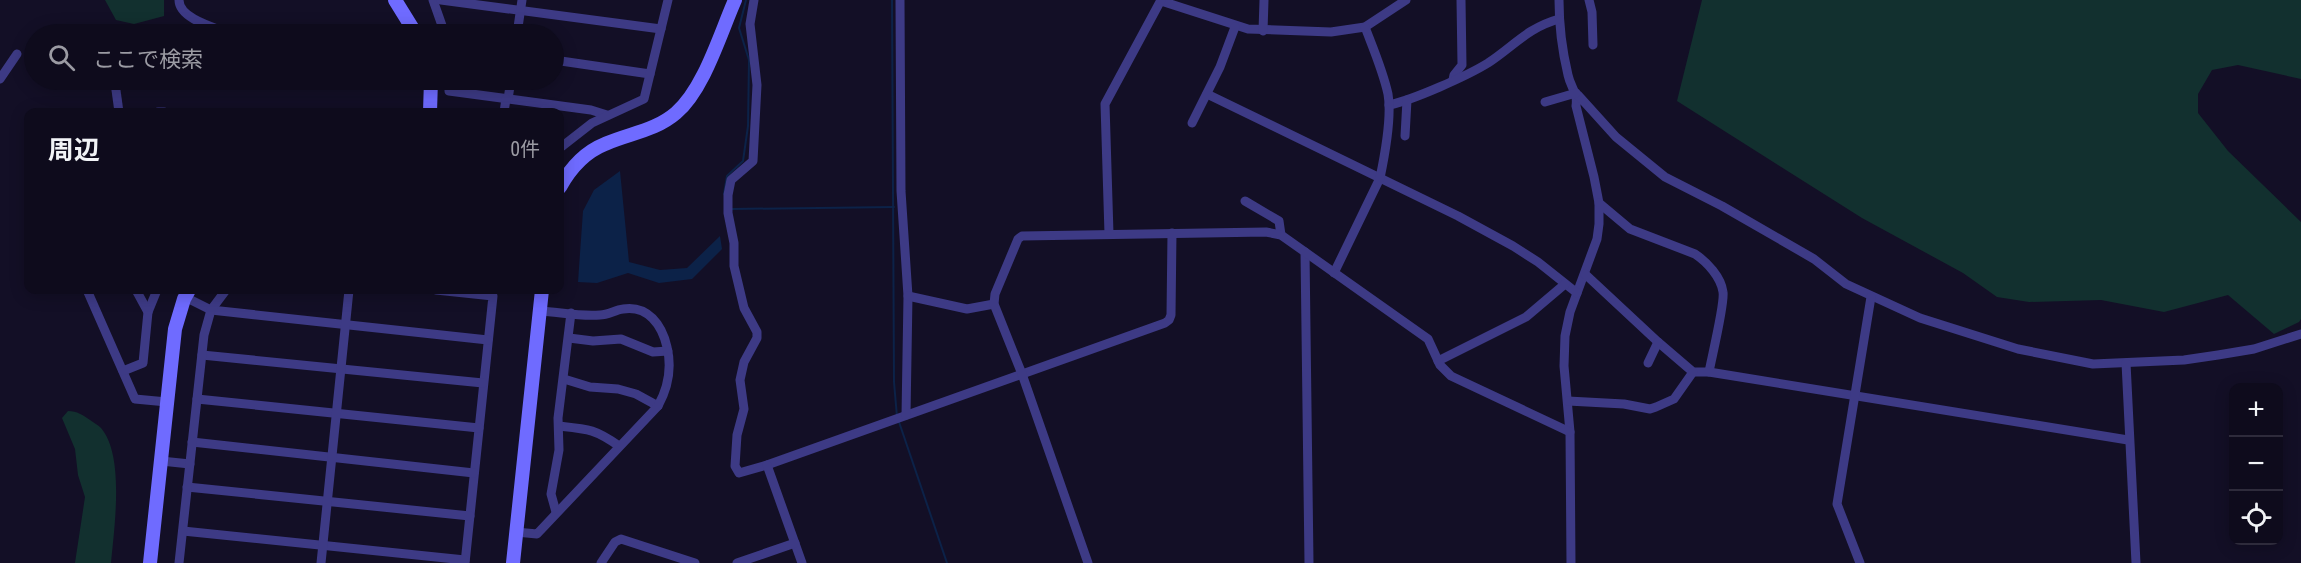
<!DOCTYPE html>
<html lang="ja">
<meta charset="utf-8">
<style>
:root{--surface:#0e0b1c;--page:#171425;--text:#f1f3f6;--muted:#9b9ba3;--line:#2e2b3b}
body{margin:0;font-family:"Roboto Condensed","Noto Sans JP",sans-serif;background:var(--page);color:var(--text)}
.controls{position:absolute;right:18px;bottom:18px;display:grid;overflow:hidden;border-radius:12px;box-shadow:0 3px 15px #0003}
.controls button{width:54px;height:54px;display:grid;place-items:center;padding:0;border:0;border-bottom:2px solid var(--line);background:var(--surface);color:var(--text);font:30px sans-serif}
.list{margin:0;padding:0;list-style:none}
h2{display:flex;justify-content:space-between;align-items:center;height:78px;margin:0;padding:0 24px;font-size:26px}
h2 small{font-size:20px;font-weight:400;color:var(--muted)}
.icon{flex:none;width:33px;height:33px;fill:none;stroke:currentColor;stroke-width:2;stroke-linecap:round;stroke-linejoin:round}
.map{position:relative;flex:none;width:2301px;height:563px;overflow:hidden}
.search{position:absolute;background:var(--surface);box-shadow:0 3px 15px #0003;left:24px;top:24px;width:540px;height:66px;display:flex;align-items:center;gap:15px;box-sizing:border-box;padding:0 21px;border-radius:33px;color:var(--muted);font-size:22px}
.panel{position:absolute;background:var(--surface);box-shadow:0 3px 15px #0003;left:24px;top:108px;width:540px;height:186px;border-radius:12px}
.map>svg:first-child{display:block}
.green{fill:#12302f}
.water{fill:#0c2248}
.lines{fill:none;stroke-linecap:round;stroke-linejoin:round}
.stream{stroke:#0c2248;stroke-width:2}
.street{stroke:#3d3a85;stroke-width:9}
.secondary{stroke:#6f6bff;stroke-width:14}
</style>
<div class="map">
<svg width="2301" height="563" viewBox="0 0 2301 563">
<rect width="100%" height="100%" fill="#130f26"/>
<g class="green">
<polygon points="105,0 164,0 164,16 134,24 116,20"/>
<polygon points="1702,0 2301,0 2301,79 2238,65 2212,70 2198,94 2198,113 2228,151 2301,222 2301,319 2299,322 2274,334 2228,295 2164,312 2101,300 2029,302 1997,297 1963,273 1862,218 1677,101"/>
<path d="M 68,411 C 77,411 83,415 90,420 C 93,422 98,425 101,428 C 125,456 114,529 111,563 L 75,563 L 85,497 L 78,475 L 75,449 L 62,418 Z"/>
</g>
<polygon class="water" points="620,171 629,262 660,270 687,268 720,236 722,249 692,279 659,283 628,273 597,283 578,282 583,211 594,190"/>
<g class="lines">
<g class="stream">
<polyline points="892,0 894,382 897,417"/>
<polyline points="724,194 727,176 743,161 748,126 749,60 739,28 746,0"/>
<polyline points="732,209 894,207"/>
<polyline points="899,422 947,563"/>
</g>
<g class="street">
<path d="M 179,0 C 179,19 216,28 231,34"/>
<polyline points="433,0 445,34"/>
<polyline points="441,0 661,29"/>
<polyline points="754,0 750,24 757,85 753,161 731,180 728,195 728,213 734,243 734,266 744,308 757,332 757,338 744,362 740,380 744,409 737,435 735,466 739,473 767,465 1165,323 1169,320 1171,315 1172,233"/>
<polyline points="900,0 901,191 908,296 906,415"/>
<path d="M 1559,0 C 1559,25 1562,50 1568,75 C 1571,89 1578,92 1576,106 L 1594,177 L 1599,203 L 1599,224 L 1597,239 L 1570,312 L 1565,336 L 1564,366 L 1570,432 L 1571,563"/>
<polyline points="1589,0 1592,12 1593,45"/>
<polyline points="1161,1 1248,29 1331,32 1365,27 1406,0"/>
<polyline points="1263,31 1264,0"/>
<polyline points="517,34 522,0"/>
<polyline points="554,60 650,74"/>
<polyline points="0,79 17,54"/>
<polyline points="449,80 449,91 591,110 607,115"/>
<polyline points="1453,80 1454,75 1462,65 1461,0"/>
<polyline points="115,83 119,112"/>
<polyline points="1207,94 1458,216 1513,246 1538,262 1577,293"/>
<polyline points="1578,95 1616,137 1665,177 1722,206 1814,259 1846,284 1920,318 2018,349 2093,364 2184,360 2218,355 2254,349 2301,334"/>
<polyline points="508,99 511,80"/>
<polyline points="1545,102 1576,93"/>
<path d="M 1389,105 C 1413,100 1467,76 1488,63 C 1514,46 1527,28 1559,19"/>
<polyline points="158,112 164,112"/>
<polyline points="504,112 506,99"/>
<polyline points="1192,123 1220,67 1235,27"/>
<polyline points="1405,136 1407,100"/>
<polyline points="560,148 592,123 644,99 668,0"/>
<polyline points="1245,201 1279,221 1281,235"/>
<path d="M 1599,203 L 1630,229 L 1695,254 C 1707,262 1721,277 1723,292 C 1725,303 1712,356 1709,372"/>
<polyline points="1109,234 1105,104 1161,0"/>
<polyline points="1305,252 1309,563"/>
<path d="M 1334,273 L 1380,178 C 1385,154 1392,117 1388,94 C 1383,71 1373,48 1365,27"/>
<polyline points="1585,274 1658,342 1693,372 1709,372 2128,440"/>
<polyline points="87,290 135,399 167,402"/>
<polyline points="436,290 493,296 465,563"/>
<polyline points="908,296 967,309 994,304"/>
<polyline points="185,297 211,310 488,340"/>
<polyline points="148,312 157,290"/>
<polyline points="569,338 593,341 621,339 653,352 668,351"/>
<polyline points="202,355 483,383"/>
<polyline points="1438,361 1526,317 1565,284"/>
<polyline points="1648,363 1658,342"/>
<polyline points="2126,363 2136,563"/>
<polyline points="123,371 143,363 148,312 136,290"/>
<polyline points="564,379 590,387 618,389 636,394 658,406"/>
<polyline points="197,399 479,428"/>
<polyline points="1568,401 1624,404 1650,409 1656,407 1674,399 1693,372"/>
<path d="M 559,426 C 588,429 595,429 619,446"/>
<polyline points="192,442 474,473"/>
<polyline points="161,461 190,464"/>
<polyline points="767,465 802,563"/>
<polyline points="187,487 470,516"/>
<polyline points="556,512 551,494 559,450 558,418 571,313"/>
<polyline points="183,531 465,560"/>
<path d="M 516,532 L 537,534 L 658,406 C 668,388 672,368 667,347 C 662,325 648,305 623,309 C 615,310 608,315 600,315 C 581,317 559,312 540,311"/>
<polyline points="179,563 204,335 211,310 226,290"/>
<polyline points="321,563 349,290"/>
<polyline points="601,563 615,542 621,539 695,563"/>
<polyline points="737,563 795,543"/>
<polyline points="1088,563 1022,374 994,304 995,294 1018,239 1022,236 1266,232 1281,235 1428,339 1440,365 1451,376 1570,432"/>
<polyline points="1860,563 1837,504 1871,297"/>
</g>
<g class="secondary">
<polyline points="395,0 416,34"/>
<polyline points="430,112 431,80"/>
<path d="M 560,187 C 570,169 585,152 605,144 C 630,133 655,131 676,113 C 704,89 720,34 735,0"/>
<polyline points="150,563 175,329 184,299 189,290"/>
<polyline points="513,563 542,290"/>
</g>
</g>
</svg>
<div class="controls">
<button>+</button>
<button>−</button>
<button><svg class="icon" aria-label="locate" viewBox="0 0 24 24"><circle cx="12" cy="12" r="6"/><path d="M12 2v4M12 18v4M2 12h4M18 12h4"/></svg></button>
</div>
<div class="search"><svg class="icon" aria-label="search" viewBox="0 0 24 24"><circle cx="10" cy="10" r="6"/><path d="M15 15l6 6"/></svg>ここで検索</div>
<section class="panel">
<h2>周辺<small>0件</small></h2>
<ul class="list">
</ul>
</section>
</div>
